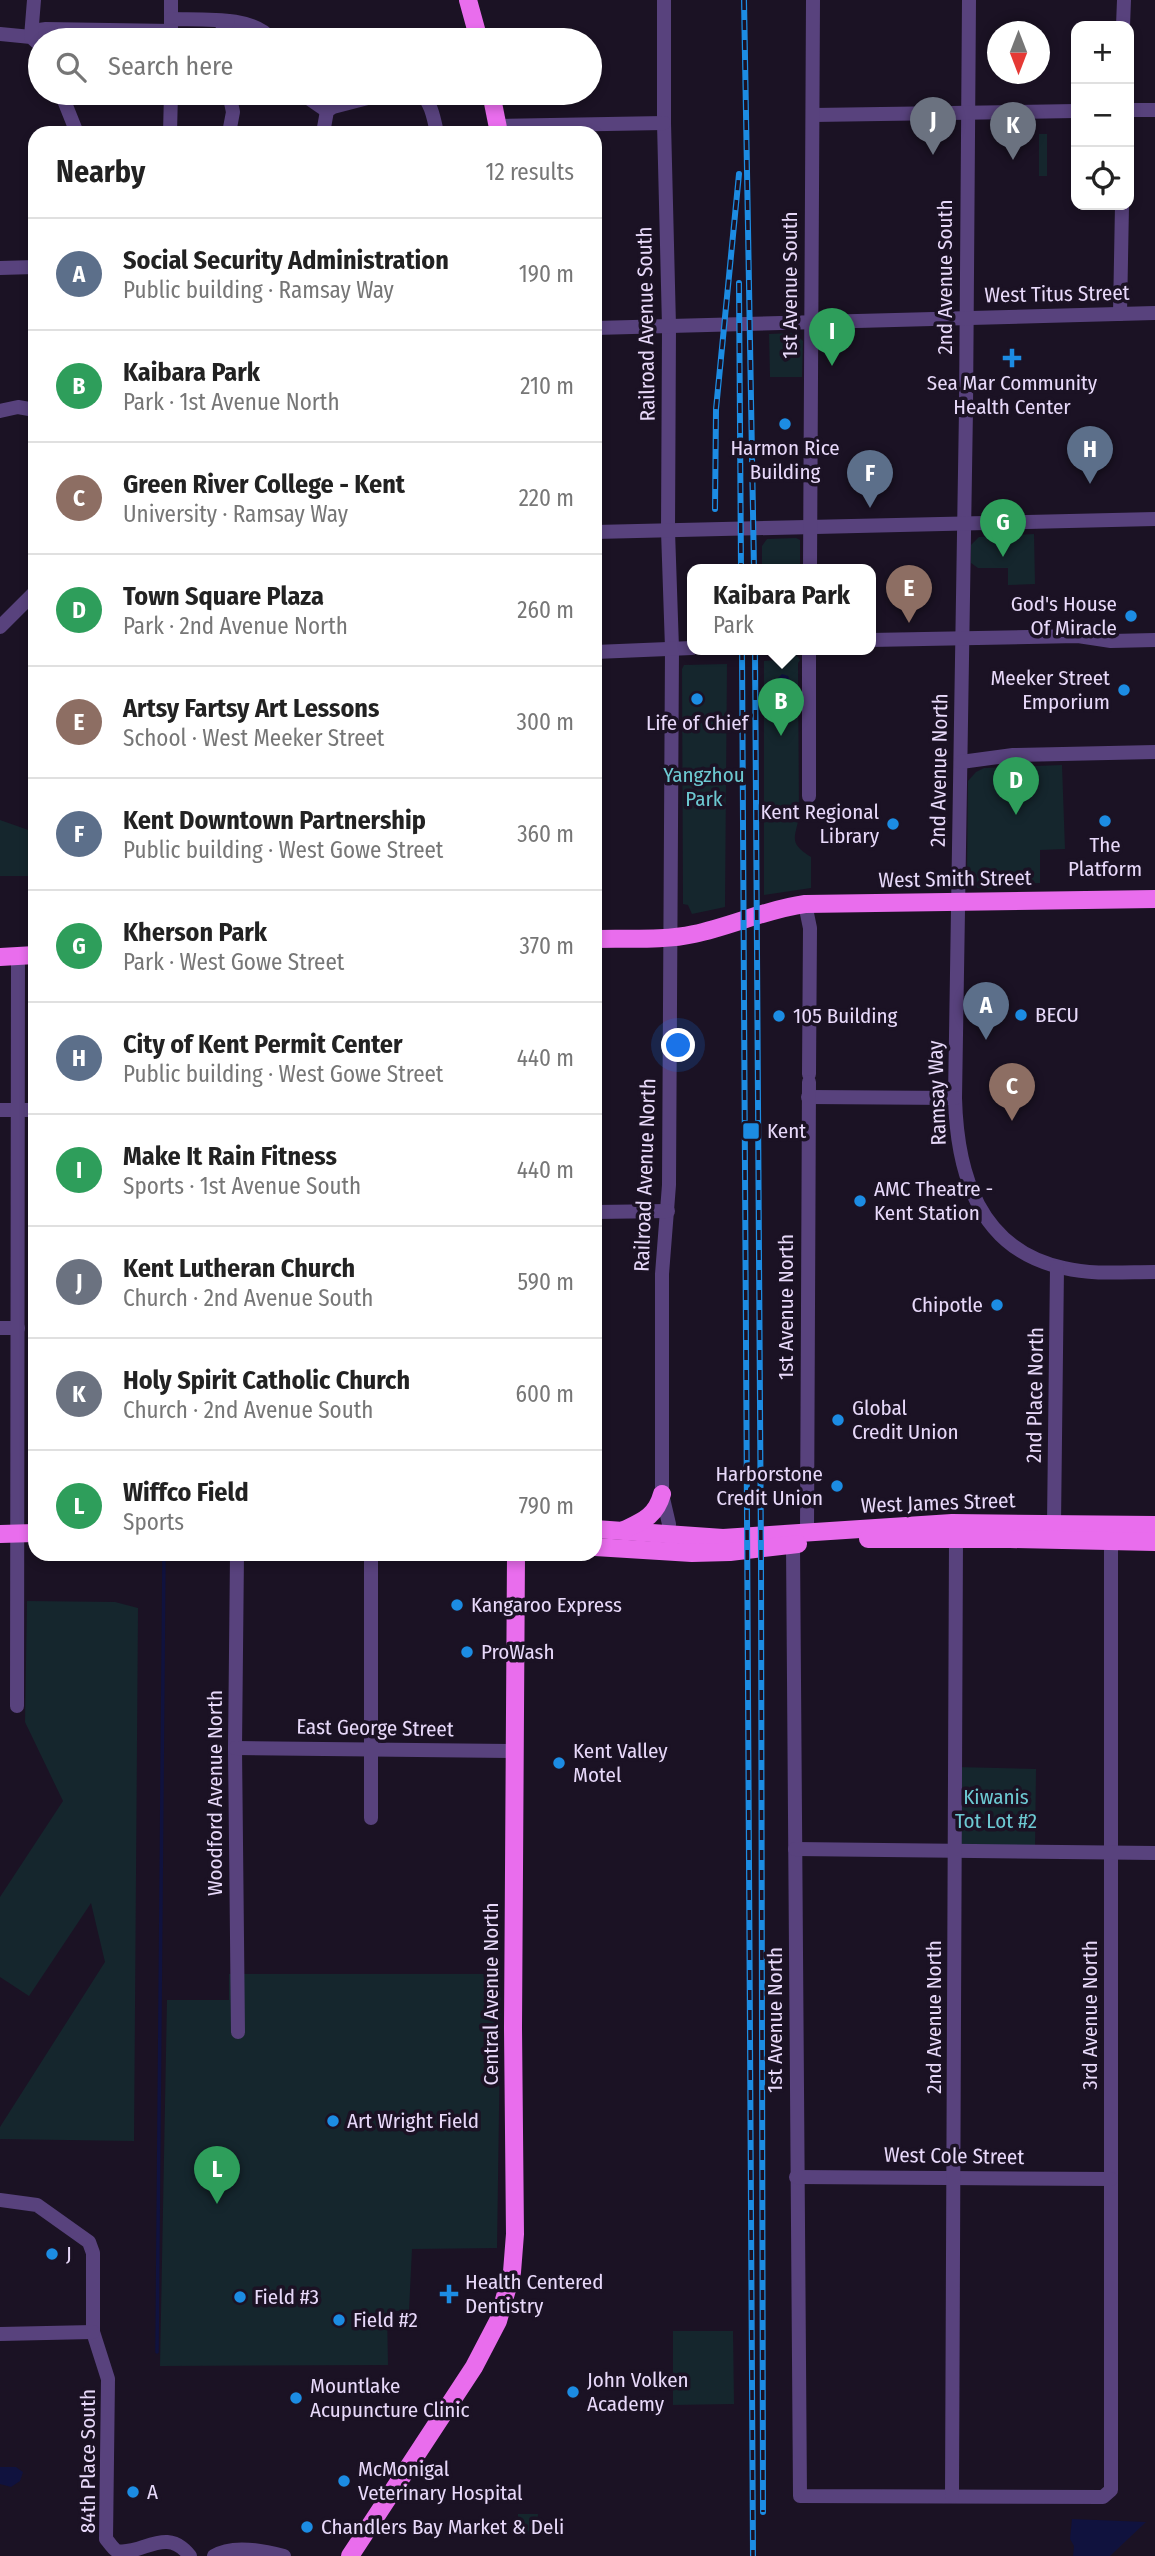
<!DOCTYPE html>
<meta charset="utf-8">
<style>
:root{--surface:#fff;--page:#f6f6f6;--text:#222;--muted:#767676;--line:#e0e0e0;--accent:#111827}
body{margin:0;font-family:"Fira Sans Condensed",sans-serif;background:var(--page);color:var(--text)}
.controls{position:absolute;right:21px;top:21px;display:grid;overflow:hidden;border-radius:14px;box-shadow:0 4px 10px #0003}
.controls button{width:63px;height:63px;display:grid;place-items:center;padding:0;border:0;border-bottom:2px solid var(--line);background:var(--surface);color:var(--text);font:35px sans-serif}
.compass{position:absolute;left:987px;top:21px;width:63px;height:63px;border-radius:50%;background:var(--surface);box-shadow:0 4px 10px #0003;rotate:180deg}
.you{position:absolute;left:679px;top:1046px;width:24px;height:24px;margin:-18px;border:5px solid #fff;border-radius:50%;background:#1a73e8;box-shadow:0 0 0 10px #1a73e833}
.badge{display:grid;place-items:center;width:46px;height:46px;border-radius:50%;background:var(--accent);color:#fff;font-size:23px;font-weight:700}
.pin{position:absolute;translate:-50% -58px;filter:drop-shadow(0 2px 4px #0008)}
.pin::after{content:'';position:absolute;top:37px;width:24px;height:21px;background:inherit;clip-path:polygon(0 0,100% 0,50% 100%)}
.popup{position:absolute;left:687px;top:564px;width:189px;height:91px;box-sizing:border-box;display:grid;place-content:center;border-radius:14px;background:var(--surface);filter:drop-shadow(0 2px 5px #0005);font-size:23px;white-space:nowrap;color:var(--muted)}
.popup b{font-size:26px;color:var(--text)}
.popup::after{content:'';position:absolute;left:50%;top:100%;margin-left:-14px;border:14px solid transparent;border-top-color:var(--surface)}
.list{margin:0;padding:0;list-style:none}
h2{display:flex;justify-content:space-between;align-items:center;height:91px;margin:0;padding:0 28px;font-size:30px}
h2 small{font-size:23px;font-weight:400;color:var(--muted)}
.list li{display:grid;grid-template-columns:46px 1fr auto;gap:21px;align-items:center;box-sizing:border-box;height:112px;padding:0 28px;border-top:2px solid var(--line)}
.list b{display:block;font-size:26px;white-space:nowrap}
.list p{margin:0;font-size:23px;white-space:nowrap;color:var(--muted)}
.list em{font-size:23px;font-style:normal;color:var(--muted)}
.icon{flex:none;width:38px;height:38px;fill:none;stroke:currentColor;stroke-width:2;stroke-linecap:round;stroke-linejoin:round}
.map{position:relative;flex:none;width:1155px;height:2556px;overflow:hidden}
.search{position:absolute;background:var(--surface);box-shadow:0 4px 10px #0003;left:28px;top:28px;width:574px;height:77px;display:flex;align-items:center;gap:18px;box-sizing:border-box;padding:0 24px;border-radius:38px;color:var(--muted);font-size:26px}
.panel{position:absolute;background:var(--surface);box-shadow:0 4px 10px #0003;left:28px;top:126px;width:574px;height:1435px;border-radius:21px}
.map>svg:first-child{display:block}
.green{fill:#15262d}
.water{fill:#10123e}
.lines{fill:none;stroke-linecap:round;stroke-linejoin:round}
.stream{stroke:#10123e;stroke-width:3.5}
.minor{stroke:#58427d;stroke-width:14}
.major{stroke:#e96ded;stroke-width:18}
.rail-casing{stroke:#1c8ce3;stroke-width:6}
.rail{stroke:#1b1224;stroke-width:3.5;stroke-dasharray:10;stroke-linecap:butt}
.poi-dot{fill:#1c8ce3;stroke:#1b1224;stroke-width:2.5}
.labels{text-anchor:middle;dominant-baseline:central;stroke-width:7;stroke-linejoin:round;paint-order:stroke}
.street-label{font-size:21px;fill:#e8d9fa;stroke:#1b1224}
.poi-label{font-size:21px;fill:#e8d9fa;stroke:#1b1224;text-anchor:start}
.park-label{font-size:21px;fill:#6dc9d2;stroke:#1b1224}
</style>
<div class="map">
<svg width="1155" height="2556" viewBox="0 0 1155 2556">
<rect width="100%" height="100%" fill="#1b1224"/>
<g class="green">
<rect x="1039" y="134" width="8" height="42"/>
<polygon points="794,333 803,341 802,377 770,377 769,334"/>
<polygon points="1034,534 1035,584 1008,585 1008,568 978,568 971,563 971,545 979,537"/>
<polygon points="796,538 800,540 800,570 762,570 762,546 767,539"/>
<path d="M 785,651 L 794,652 L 800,660 L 798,663 L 799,815 C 796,838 787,842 811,857 L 811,888 L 764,895 L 764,661 L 775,660 L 776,656 Z"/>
<polygon points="727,664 725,907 692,914 688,905 683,904 682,669 684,665"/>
<path d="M 1062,765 L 1065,849 L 1040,850 L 1040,883 L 992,885 L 992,889 C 980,890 970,887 967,874 L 968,781 L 976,772 L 984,768 Z"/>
<polygon points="0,820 34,832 35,859 32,859 35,876 0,876"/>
<polygon points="27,1601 115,1602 138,1608 134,2141 0,2139 0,2127 105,1962 91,1903 29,1996 0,1977 0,1897 63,1801 25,1722"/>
<polygon points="956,1767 1036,1769 1035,1851 956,1850"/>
<polygon points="229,1974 501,1974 497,2248 412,2249 409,2311 387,2311 388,2365 160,2366 167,2000 229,2000"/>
<polygon points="673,2331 733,2331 734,2404 673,2405"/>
<polygon points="518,2514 538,2514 536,2530 533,2535 517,2534"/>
</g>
<g class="water">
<path d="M 782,674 L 788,676 L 790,680 L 788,688 L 792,700 L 788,705 C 777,702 777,690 777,679 Z"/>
<polygon points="0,2467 16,2467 23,2472 20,2481 11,2487 0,2484"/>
<polygon points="1072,2519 1146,2522 1110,2556 1073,2556 1074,2546 1070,2539"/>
</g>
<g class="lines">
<polyline class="stream" points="157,2352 164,1554"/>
<g class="minor">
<polyline points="171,0 171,28"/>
<polyline points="664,0 664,123 669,326 668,531 672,648 669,1185 662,1274 662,1494 669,1524 668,1535"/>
<path d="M 969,0 L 966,409 L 955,1098 C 957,1174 979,1250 1064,1268 C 1093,1275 1125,1272 1155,1272"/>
<path d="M 171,19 C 200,20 254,15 272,40"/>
<polyline points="1123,26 1124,0"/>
<polyline points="0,34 31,37 40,45"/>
<polyline points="31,37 39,30 46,29 172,31"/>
<polyline points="31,37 34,0"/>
<polyline points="220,40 223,27 228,21"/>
<polyline points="61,93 77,133"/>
<polyline points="229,93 233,112 229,133"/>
<polyline points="301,93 327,111"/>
<path d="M 420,93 C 431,101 434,119 437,133"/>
<polyline points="1129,110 1155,110"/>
<polyline points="813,115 1076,111"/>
<polyline points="498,126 664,123"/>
<polyline points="170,133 171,93"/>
<polyline points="323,133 327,111 333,107 387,93"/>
<polyline points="0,268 35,267"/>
<polyline points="1120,314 1122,205"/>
<polyline points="595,328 1155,313"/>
<polyline points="0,411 18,407 35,410"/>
<polyline points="595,532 1155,519"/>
<polyline points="810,570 813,0"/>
<polyline points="0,627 35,592"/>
<polyline points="870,640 1078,636 1111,641 1155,640"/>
<polyline points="809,650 809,796"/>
<polyline points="595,652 692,648"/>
<polyline points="961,762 1013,755 1155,752"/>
<polyline points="805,904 810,928 809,1074"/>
<polyline points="808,1097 955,1098"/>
<polyline points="0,1110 35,1110"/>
<polyline points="595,1212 668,1211"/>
<polyline points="0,1328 18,1328"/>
<polyline points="1054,1524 1057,1267"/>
<polyline points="807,1531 809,1082"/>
<polyline points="793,1544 800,2496 1103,2497 1111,2490 1111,1540"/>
<polyline points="237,1554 235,1748 238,2032"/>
<polyline points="17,1706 18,956"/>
<polyline points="235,1748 515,1751"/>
<polyline points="371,1818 371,1554"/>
<polyline points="795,1849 1155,1853"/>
<polyline points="796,2177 1111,2179"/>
<path d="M 0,2200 L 37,2205 L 89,2242 L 93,2253 L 93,2332 L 108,2379 L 106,2539 C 109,2542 113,2549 117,2551 C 142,2556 166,2525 190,2556"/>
<polyline points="0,2334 93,2332"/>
<polyline points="952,2496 956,1538"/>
<path d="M 214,2556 C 233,2544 264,2551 284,2556"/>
</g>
<g class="major">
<polyline points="468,0 479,40"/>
<polyline points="491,93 499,133"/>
<path d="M 595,939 C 627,938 663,941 694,934 C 732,926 767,909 805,904 L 1155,899"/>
<polyline points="0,957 35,955"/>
<polyline points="595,1529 723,1538 952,1523 1155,1525"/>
<path d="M 624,1530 C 643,1521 656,1516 662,1494"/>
<polyline points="0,1534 35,1533"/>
<polyline points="868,1539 1010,1539 1155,1542"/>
<polyline points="595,1547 692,1553 730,1552 798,1544"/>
<polyline points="350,2556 474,2367 498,2321 512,2272 515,2234 513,2028 516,1554"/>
</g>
<defs>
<g id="rail">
<polyline points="744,0 754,570"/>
<polyline points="739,283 741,570"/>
<polyline points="715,509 716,409 739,174"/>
<polyline points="742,650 753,2556"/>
<polyline points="755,650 761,1557 763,2512"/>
</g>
</defs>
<use href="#rail" class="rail-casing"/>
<use href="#rail" class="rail"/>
</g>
<g class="poi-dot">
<path d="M1008.5 347.5h7v7h7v7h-7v7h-7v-7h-7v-7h7z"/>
<circle cx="785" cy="424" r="7"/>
<circle cx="1131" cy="616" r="7"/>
<circle cx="1124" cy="690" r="7"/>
<circle cx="697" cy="699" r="7"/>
<circle cx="1105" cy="821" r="7"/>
<circle cx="893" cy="824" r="7"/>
<circle cx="1021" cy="1015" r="7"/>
<circle cx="779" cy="1016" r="7"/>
<rect x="742" y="1122" width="18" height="18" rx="3.5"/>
<circle cx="860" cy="1201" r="7"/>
<circle cx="997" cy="1305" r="7"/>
<circle cx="838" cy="1420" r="7"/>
<circle cx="837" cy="1486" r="7"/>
<circle cx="457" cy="1605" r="7"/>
<circle cx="467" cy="1652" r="7"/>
<circle cx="559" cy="1763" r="7"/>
<circle cx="333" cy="2121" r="7"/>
<circle cx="52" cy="2254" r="7"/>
<path d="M445.5 2283.5h7v7h7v7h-7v7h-7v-7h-7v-7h7z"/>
<circle cx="240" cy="2297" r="7"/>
<circle cx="339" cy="2320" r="7"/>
<circle cx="573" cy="2392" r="7"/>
<circle cx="296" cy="2398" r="7"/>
<circle cx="344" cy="2481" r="7"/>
<circle cx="133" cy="2492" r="7"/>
<circle cx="307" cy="2527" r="7"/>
</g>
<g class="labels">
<g class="street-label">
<text transform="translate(945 277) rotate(-90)">2nd Avenue South</text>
<text transform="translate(790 285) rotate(-90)">1st Avenue South</text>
<text transform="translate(1057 294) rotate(-1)">West Titus Street</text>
<text transform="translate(646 324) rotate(-91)">Railroad Avenue South</text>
<text transform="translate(939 770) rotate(-89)">2nd Avenue North</text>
<text transform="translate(955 879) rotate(-1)">West Smith Street</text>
<text transform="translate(937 1093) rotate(-92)">Ramsay Way</text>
<text transform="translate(645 1175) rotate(-88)">Railroad Avenue North</text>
<text transform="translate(786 1307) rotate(-90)">1st Avenue North</text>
<text transform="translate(1035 1395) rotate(-89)">2nd Place North</text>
<text transform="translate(938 1503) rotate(-2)">West James Street</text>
<text transform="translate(375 1728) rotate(1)">East George Street</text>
<text transform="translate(215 1793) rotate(-90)">Woodford Avenue North</text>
<text transform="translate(491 1994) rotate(-90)">Central Avenue North</text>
<text transform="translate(1090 2015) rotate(-90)">3rd Avenue North</text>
<text transform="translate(934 2017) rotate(-90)">2nd Avenue North</text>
<text transform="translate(775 2020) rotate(-90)">1st Avenue North</text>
<text transform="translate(954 2156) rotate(1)">West Cole Street</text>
<text transform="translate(88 2461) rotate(-90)">84th Place South</text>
</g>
<g class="poi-label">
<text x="1012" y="383" text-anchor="middle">Sea Mar Community<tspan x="1012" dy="24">Health Center</tspan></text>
<text x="785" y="448" text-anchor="middle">Harmon Rice<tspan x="785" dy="24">Building</tspan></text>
<text x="1117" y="604" text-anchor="end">God's House<tspan x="1117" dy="24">Of Miracle</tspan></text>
<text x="1110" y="678" text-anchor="end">Meeker Street<tspan x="1110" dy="24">Emporium</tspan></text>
<text x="697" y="723" text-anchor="middle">Life of Chief</text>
<text x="879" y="812" text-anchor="end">Kent Regional<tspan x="879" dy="24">Library</tspan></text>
<text x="1105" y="845" text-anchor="middle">The<tspan x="1105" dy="24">Platform</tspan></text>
<text x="1035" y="1015">BECU</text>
<text x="793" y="1016">105 Building</text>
<text x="767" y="1131">Kent</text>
<text x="874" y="1189">AMC Theatre -<tspan x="874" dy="24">Kent Station</tspan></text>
<text x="983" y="1305" text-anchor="end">Chipotle</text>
<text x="852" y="1408">Global<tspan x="852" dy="24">Credit Union</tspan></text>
<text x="823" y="1474" text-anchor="end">Harborstone<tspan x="823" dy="24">Credit Union</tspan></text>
<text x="471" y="1605">Kangaroo Express</text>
<text x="481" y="1652">ProWash</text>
<text x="573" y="1751">Kent Valley<tspan x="573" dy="24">Motel</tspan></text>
<text x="347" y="2121">Art Wright Field</text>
<text x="66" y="2254">J</text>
<text x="465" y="2282">Health Centered<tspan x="465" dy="24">Dentistry</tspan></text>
<text x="254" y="2297">Field #3</text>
<text x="353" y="2320">Field #2</text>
<text x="587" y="2380">John Volken<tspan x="587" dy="24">Academy</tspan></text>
<text x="310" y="2386">Mountlake<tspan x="310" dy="24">Acupuncture Clinic</tspan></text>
<text x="358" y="2469">McMonigal<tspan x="358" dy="24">Veterinary Hospital</tspan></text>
<text x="147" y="2492">A</text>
<text x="321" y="2527">Chandlers Bay Market &amp; Deli</text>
</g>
<g class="park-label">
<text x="704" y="775">Yangzhou<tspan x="704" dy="24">Park</tspan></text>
<text x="996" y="1797">Kiwanis<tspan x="996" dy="24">Tot Lot #2</tspan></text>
</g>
</g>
</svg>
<div class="controls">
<button>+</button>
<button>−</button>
<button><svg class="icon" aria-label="locate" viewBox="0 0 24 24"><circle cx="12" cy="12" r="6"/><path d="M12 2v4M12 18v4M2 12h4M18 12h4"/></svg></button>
</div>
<svg class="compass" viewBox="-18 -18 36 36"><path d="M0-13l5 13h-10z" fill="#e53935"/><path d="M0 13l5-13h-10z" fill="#767676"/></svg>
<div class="you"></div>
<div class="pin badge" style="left:986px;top:1040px;background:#5c6f8a">A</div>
<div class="pin badge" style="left:781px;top:736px;background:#2e9e5b">B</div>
<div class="popup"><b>Kaibara Park</b>Park</div>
<div class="pin badge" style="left:1012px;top:1121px;background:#8d6e63">C</div>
<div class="pin badge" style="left:1016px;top:815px;background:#2e9e5b">D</div>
<div class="pin badge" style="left:909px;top:623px;background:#8d6e63">E</div>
<div class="pin badge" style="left:870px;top:508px;background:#5c6f8a">F</div>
<div class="pin badge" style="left:1003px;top:557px;background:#2e9e5b">G</div>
<div class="pin badge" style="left:1090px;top:484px;background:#5c6f8a">H</div>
<div class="pin badge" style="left:832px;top:366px;background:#2e9e5b">I</div>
<div class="pin badge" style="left:933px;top:155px;background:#6b7280">J</div>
<div class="pin badge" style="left:1013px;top:160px;background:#6b7280">K</div>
<div class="pin badge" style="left:217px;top:2204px;background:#2e9e5b">L</div>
<div class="search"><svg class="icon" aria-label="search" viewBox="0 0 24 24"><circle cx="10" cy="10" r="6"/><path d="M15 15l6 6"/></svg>Search here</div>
<section class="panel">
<h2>Nearby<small>12 results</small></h2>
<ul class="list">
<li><span class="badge" style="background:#5c6f8a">A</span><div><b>Social Security Administration</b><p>Public building · Ramsay Way</p></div><em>190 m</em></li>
<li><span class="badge" style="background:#2e9e5b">B</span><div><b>Kaibara Park</b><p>Park · 1st Avenue North</p></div><em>210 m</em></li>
<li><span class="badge" style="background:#8d6e63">C</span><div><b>Green River College - Kent</b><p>University · Ramsay Way</p></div><em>220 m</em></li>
<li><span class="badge" style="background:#2e9e5b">D</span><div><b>Town Square Plaza</b><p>Park · 2nd Avenue North</p></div><em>260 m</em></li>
<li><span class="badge" style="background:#8d6e63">E</span><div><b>Artsy Fartsy Art Lessons</b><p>School · West Meeker Street</p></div><em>300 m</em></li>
<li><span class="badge" style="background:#5c6f8a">F</span><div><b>Kent Downtown Partnership</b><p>Public building · West Gowe Street</p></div><em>360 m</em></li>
<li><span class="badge" style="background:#2e9e5b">G</span><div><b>Kherson Park</b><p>Park · West Gowe Street</p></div><em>370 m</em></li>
<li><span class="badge" style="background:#5c6f8a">H</span><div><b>City of Kent Permit Center</b><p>Public building · West Gowe Street</p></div><em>440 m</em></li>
<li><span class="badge" style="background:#2e9e5b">I</span><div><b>Make It Rain Fitness</b><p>Sports · 1st Avenue South</p></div><em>440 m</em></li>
<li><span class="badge" style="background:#6b7280">J</span><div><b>Kent Lutheran Church</b><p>Church · 2nd Avenue South</p></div><em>590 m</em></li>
<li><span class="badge" style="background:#6b7280">K</span><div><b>Holy Spirit Catholic Church</b><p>Church · 2nd Avenue South</p></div><em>600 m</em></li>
<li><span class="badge" style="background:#2e9e5b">L</span><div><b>Wiffco Field</b><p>Sports</p></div><em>790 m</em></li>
</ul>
</section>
</div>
